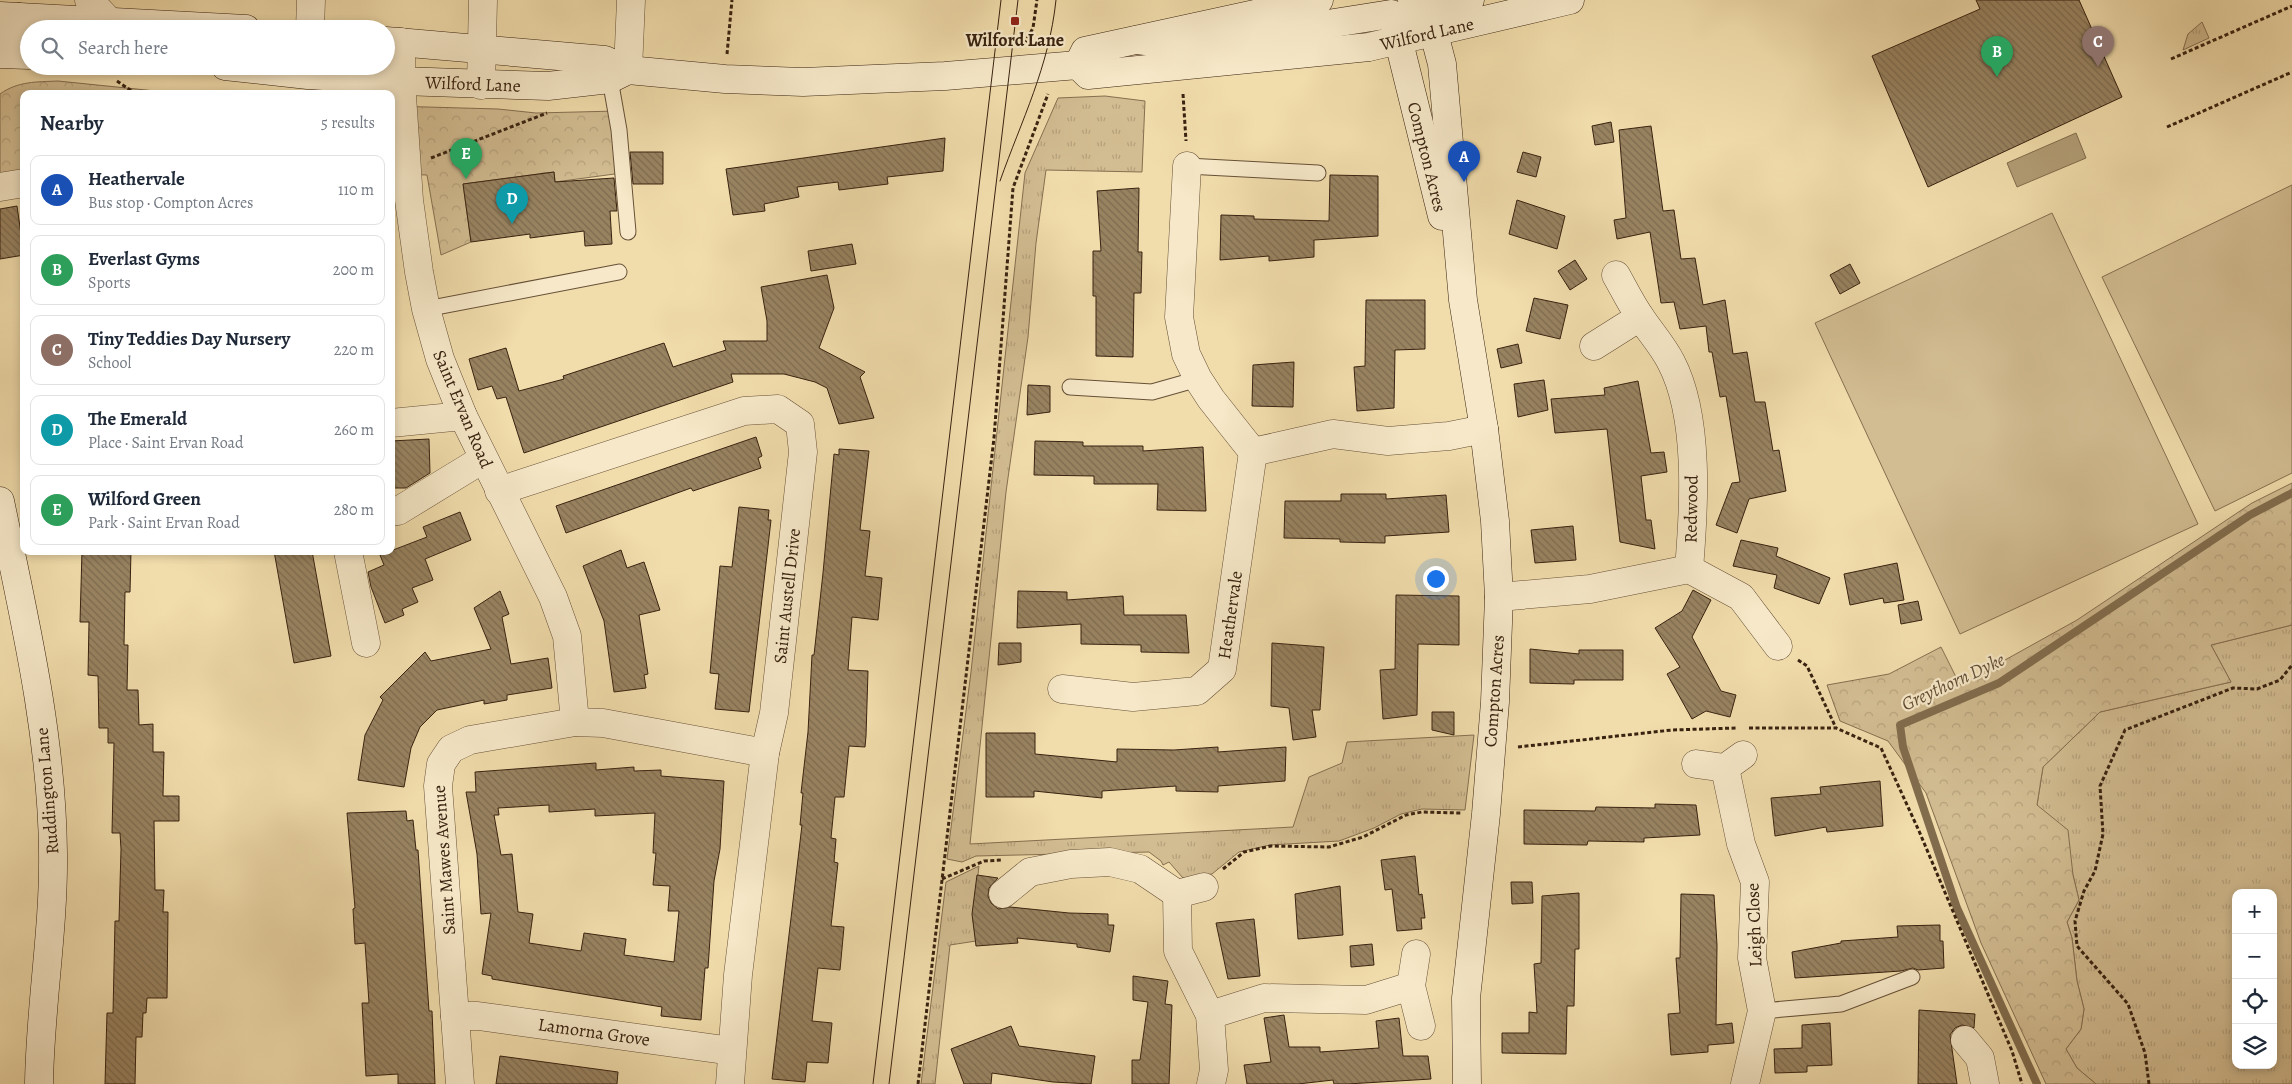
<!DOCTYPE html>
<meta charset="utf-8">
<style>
:root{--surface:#fff;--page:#f2f2f3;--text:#1f2937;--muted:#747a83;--line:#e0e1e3;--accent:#8f2418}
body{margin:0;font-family:Alegreya,serif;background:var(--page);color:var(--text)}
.controls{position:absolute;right:15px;bottom:15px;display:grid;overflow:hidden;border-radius:10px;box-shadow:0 2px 8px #0003}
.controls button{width:45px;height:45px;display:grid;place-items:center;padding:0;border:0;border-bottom:1px solid var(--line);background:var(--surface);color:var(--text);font:25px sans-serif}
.you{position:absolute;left:1435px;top:578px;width:18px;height:18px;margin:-12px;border:4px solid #fff;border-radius:50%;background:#1a73e8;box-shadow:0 0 0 8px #1a73e833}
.badge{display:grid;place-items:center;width:32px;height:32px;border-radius:50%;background:var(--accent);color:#fff;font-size:16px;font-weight:700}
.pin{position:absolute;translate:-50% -41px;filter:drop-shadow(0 1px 2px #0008)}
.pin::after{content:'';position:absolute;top:26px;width:18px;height:15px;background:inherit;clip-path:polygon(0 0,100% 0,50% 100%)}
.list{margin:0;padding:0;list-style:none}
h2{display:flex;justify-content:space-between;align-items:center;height:65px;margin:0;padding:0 20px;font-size:21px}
h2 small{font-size:16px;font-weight:400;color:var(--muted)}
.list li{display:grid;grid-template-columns:32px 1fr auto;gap:15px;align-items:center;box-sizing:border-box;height:70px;margin:0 10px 10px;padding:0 10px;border:1px solid var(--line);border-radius:10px}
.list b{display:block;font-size:19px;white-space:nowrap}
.list p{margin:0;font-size:16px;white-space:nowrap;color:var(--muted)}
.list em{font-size:16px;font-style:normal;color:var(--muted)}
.icon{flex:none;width:28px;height:28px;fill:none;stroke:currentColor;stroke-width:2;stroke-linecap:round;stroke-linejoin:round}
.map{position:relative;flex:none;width:2292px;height:1084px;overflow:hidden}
.search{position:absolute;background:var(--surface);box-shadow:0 2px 8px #0003;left:20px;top:20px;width:375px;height:55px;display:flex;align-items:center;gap:12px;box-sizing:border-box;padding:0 18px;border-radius:28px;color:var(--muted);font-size:19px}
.panel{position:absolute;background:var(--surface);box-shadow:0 2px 8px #0003;left:20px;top:90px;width:375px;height:465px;border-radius:10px}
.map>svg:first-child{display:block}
.grass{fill:url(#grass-tufts);stroke:#856f50;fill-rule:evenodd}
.forest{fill:url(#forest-crowns);stroke:#856f50}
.pitch{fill:#d2bc91;stroke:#856f50}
.water{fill:#b29d76;stroke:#816c4d}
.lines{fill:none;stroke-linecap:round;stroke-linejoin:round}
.stream{stroke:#816c4d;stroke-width:8}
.building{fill:url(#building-back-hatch);stroke:#382210;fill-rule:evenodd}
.lane-casing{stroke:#665037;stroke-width:17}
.street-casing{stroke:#665037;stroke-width:29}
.secondary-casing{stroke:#382210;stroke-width:29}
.path{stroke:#382210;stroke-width:3;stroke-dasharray:4 2.5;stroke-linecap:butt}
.lane{stroke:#f6e8c8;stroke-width:15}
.street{stroke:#f6e8c8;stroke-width:28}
.secondary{stroke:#f6e8c8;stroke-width:28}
.tram{stroke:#382210;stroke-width:1}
.poi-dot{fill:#8f2418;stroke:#f6e8c8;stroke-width:2}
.labels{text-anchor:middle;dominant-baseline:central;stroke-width:4.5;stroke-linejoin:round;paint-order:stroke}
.street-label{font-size:18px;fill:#382210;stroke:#f6e8c8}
.poi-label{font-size:18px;font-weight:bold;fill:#382210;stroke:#f6e8c8}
.water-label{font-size:19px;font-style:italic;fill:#634d34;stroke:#f6e8c8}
</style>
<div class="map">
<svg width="2292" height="1084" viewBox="0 0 2292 1084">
<defs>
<pattern id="grass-tufts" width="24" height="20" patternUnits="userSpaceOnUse" patternTransform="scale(1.25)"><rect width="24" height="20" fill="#d2bc91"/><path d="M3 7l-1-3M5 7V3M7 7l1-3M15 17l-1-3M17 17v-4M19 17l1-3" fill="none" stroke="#b5a17c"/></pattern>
<pattern id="forest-crowns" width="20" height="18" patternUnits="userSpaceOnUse" patternTransform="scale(1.25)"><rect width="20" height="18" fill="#d2bc91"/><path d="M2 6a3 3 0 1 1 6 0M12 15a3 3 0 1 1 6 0" fill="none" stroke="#b5a17c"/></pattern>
<pattern id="building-back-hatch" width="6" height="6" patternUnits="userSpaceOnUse" patternTransform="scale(1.25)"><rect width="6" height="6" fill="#988361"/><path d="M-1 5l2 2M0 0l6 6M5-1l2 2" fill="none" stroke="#7d6b4f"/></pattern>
</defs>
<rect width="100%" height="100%" fill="#f1dcab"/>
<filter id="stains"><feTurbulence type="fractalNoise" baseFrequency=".004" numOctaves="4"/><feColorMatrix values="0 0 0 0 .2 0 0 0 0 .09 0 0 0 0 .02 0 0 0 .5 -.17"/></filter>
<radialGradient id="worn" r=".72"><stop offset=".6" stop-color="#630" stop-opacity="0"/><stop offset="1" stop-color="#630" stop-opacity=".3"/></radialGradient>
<g class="grass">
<polygon points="2202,22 2209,38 2183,50 2188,34"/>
<polygon points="1105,96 1145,101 1142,172 1046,170 1036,243 1028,337 1006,492 970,844 1293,827 1309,777 1342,763 1347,742 1474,735 1465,810 1422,809 1401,814 1374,828 1339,841 1270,845 1239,852 1212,874 1183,878 1169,862 1163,865 1161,861 1149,852 976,856 962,862 947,859 971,672 1025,173 1058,98"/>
<path d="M 2292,625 L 2292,1084 L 2096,1084 L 2077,1068 L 2066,1049 L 2081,1029 L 2084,1009 L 2077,981 L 2072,938 L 2067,922 L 2079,900 L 2073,875 L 2037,805 L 2043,767 L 2100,712 L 2231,682 L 2211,645 ZM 2236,893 L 2273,893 L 2273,1065 L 2236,1065 Z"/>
<polygon points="979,866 973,920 976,941 950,945 935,1084 921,1084 946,882"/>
</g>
<g class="forest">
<path d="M 58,81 L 185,94 L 24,94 L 24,170 L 0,177 L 0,94 C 18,81 37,82 58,81 Z"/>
<polygon points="391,106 498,109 536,113 617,111 622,173 555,182 554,172 463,184 471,242 441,255 427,175 391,174"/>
<polygon points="2292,483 2292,625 2211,645 2231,682 2100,712 2043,767 2037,805 2068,830 2073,875 2079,900 2067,922 2072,938 2077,981 2084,1009 2081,1029 2066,1049 2077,1068 2096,1084 2046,1084 1981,943 1926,793 1888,741 1840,721 1827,685 1889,674 1941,647 1960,685 2077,620 2252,503"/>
</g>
<g class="pitch">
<polygon points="2292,185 2292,473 2215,511 2102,277"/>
<polygon points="2052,213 2198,524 1960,634 1815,323"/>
</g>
<polygon class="water" points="2076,133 2086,158 2017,187 2007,163"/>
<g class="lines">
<polyline class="stream" points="2037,1084 1957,908 1903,747 1900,725 1999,683 2250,515 2292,493"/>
</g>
<g class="building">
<polygon points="1976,0 2079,0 2122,97 1928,187 1872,56 1980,9"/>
<polygon points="1611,122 1614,142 1595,145 1592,126"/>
<polygon points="1651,126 1663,211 1674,210 1681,259 1695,258 1703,305 1725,300 1733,354 1747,352 1755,402 1765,402 1773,451 1779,450 1786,491 1749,499 1737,533 1716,525 1732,483 1740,482 1726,396 1720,397 1712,352 1709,352 1706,326 1680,329 1674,302 1661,303 1650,232 1617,239 1614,220 1626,218 1619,130"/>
<polygon points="945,138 943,171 887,177 888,184 839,190 838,182 797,187 799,197 764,204 765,211 733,215 726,169"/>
<polygon points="630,152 663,152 663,184 633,184"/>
<polygon points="1523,152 1541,157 1536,177 1517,172"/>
<polygon points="554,172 555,182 614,178 617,211 610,211 612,244 585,246 584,231 530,238 530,234 471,242 463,184"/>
<polygon points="1330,175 1378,176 1378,236 1314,240 1314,257 1269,261 1269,256 1220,260 1221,215 1254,216 1254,219 1329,221"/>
<polygon points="1139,188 1138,252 1142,252 1141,293 1134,293 1133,357 1096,356 1096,296 1093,296 1093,251 1101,251 1097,191"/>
<polygon points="1517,200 1565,216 1557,249 1509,234"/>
<polygon points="17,206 24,255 0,259 0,209"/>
<polygon points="852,244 856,264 811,271 808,251"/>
<polygon points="1575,260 1587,279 1570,290 1558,271"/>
<polygon points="1850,264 1860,283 1840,294 1830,275"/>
<polygon points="827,275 834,308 819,348 865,372 860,377 874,418 839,424 827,388 815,382 784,374 731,374 733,382 524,453 506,397 497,399 492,386 478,390 469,359 506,348 519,391 564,379 563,376 664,343 673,367 726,350 723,341 767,341 767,321 761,287"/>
<polygon points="1534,298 1568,305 1560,339 1526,331"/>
<polygon points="1366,300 1425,300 1425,349 1395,350 1394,408 1357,411 1354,367 1365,366"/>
<polygon points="1518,344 1522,363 1501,368 1497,349"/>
<polygon points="1294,362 1293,407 1252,406 1253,365"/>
<polygon points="1544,380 1548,410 1518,417 1514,384"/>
<polygon points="1638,381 1651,453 1664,452 1667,472 1641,476 1646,520 1651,520 1655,549 1620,542 1607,429 1555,433 1551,399 1605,395 1604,388"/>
<polygon points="1028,385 1050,386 1050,412 1027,415"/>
<polygon points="756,437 762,456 758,458 761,468 693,491 691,488 566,533 556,506"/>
<polygon points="429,439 430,473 406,488 391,488 391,441"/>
<polygon points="1035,441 1083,442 1083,446 1143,446 1143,451 1203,447 1206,511 1157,510 1158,484 1094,484 1094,476 1034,475"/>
<polygon points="839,449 869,451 860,530 870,531 865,576 882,578 878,620 852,617 848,670 868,671 866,736 865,747 849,746 844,797 835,797 831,838 836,839 834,862 838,863 831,926 844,927 840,970 818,968 812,1021 832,1023 828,1063 807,1062 805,1082 772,1079 802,825 800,825 803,793 801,793 808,732 812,655 814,655 823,573 834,454 839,455"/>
<polygon points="1341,494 1386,494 1386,499 1446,495 1449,532 1385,536 1385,543 1340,542 1340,539 1284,538 1285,501 1341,501"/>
<polygon points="739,507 769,510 768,520 771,520 749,712 715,709 719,674 710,673 720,566 732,567"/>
<polygon points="460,512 471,540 425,559 433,580 412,588 418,602 402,609 404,615 385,623 371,587 368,572 384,565 380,555 427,537 423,527"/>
<polygon points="1573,526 1576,560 1535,563 1531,530"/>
<polygon points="1741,540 1778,548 1776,556 1830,578 1819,604 1774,588 1777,575 1733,566"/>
<polygon points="621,550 627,568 644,562 660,610 639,615 648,674 644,675 646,688 614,692 604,621 583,566"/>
<polygon points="82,551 131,551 130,592 125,592 124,645 128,645 127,690 138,690 139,725 153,724 153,752 164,752 163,796 179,796 179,821 154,821 155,890 164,890 163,912 168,912 167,998 147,998 146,1013 143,1013 142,1037 136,1037 135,1084 105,1084 107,1013 113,1013 115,921 119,921 121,849 120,833 112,833 114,743 108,743 108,728 99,728 98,676 88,675 89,622 80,622"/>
<polygon points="274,551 312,551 331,656 294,663"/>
<polygon points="1897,563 1904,600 1884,603 1883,598 1850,605 1844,574"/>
<polygon points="1693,590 1711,600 1692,637 1721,691 1736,695 1730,717 1706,711 1692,719 1667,674 1680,667 1655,628 1682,611"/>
<polygon points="500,591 509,614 502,617 511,664 548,658 552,688 507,695 507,700 484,704 484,700 437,710 420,727 411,748 404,787 358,780 365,735 383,700 380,697 425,652 431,661 491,649 474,608"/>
<polygon points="1018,591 1067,592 1067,600 1123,596 1124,615 1186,615 1189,653 1141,652 1141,645 1081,644 1081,624 1017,628"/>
<polygon points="1396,595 1459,596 1459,645 1418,644 1417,715 1383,719 1380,670 1395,669"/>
<polygon points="1918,601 1922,620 1901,624 1898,605"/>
<polygon points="999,643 1021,643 1021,662 998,665"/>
<polygon points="1272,643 1324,647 1320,710 1312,710 1316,737 1293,740 1289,708 1271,706"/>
<polygon points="1530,649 1579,654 1579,650 1623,650 1623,680 1574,680 1574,684 1530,683"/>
<polygon points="1432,712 1454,712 1454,735 1432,730"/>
<polygon points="986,733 1035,733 1035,754 1117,762 1117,749 1174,750 1218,747 1218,752 1286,747 1285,781 1218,786 1218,792 1176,791 1176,786 1102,791 1102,798 1034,791 1034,797 986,797"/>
<path d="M 596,763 L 596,770 L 634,767 L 634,771 L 661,770 L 661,776 L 724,781 L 720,849 L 714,881 L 708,968 L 705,968 L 701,1020 L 661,1016 L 662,1007 L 492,979 L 492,976 L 482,974 L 491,913 L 481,914 L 477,854 L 466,792 L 476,792 L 475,772 ZM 549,805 L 549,812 L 595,809 L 595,816 L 655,813 L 653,853 L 656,853 L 653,885 L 670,886 L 668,911 L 679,911 L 674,962 L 624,955 L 626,939 L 584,933 L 581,951 L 529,943 L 533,914 L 518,912 L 512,854 L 501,855 L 494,815 L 499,815 L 498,808 Z"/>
<polygon points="1880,781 1883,826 1827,832 1826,827 1775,836 1771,798 1821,794 1820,787"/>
<polygon points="1655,804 1696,805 1700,835 1644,838 1644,842 1588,841 1587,845 1524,844 1524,810 1595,811 1596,807 1655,808"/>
<polygon points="406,811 407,821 413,820 416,850 418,850 429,1011 432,1011 435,1084 398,1084 398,1074 366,1076 362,1003 369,1003 365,943 355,944 353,909 355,908 347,813"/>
<polygon points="1415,856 1419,895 1422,894 1425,918 1421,918 1422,929 1397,931 1392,889 1385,890 1381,860"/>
<polygon points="977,875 998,878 989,888 988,896 991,903 998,909 1010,907 1069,913 1108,914 1108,925 1114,925 1110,952 1077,947 1077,944 1017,938 1018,943 976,946 972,914"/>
<polygon points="1511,882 1532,882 1533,903 1512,904"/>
<polygon points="1340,886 1343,935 1298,939 1295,894"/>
<polygon points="1579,893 1579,949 1575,949 1574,1006 1567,1006 1566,1054 1502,1053 1502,1033 1529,1033 1529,1012 1537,1013 1534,964 1541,963 1542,896"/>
<polygon points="1681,894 1714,895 1717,945 1716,1025 1732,1023 1734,1043 1708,1045 1708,1052 1671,1055 1668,1014 1680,1013 1676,958 1680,958"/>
<polygon points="1254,919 1260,976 1228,979 1216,923"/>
<polygon points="1940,925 1940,941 1943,941 1944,968 1918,970 1913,968 1901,971 1795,978 1792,952 1841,943 1841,941 1898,937 1897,926"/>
<polygon points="1372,944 1374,965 1351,967 1350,946"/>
<polygon points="1133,976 1168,981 1165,1004 1172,1005 1169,1084 1132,1084 1132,1060 1140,1060 1148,1002 1133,1000"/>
<polygon points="1919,1010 1975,1014 1974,1028 1962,1025 1955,1028 1950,1035 1957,1084 1918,1084"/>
<polygon points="1284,1015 1289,1047 1320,1047 1320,1052 1379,1048 1376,1021 1399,1018 1403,1056 1428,1056 1431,1079 1347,1084 1334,1084 1333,1080 1298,1084 1247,1084 1244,1065 1271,1062 1264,1018"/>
<polygon points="1830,1023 1832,1065 1807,1066 1807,1072 1775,1073 1774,1049 1802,1048 1802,1025"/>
<polygon points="1011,1026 1019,1046 1095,1056 1091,1084 1053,1082 992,1073 991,1084 964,1084 951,1049"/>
<polygon points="500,1056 618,1072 617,1084 496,1084"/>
</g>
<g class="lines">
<defs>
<g id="lane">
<polyline points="610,79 619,130 628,232"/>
<polyline points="1187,166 1318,173"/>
<polyline points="426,309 619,272"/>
<polyline points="1070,387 1152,392 1198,379"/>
<polyline points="1762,1011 1841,1004 1912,977"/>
</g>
<g id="street">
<polyline points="89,0 108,20"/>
<polyline points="310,29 311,0"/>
<polyline points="401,42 401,81 409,200 419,272 426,309 440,359 463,416 553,597 567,636 575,722"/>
<polyline points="628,70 631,0"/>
<polyline points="481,85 483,0"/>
<polyline points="1187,166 1179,317 1186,354 1198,379 1211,399 1253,452 1333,434 1388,441 1449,436 1484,429"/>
<polyline points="0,187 24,183"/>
<path d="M 1616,275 C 1624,289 1631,304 1641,318 C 1651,333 1663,346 1671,362 C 1700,417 1694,509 1689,569"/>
<polyline points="1594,346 1640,317"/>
<polyline points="391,423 463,416"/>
<polyline points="499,491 744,411 778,409 800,424 803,452 774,713 765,753 738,975 730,1084"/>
<polyline points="391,512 398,511 483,459"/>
<polyline points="348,551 366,643"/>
<polyline points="1689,569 1741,597 1778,646"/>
<polyline points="1499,597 1590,589 1689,569"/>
<polyline points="1062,689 1133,697 1197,691 1222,669 1253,452"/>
<polyline points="1696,764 1725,768 1743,755"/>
<polyline points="1725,768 1741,844 1755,882 1752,958 1762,1011 1745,1084"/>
<polyline points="1204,887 1177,894 1178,951 1210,1015 1214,1070 1211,1084"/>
<polyline points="1003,894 1030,872 1071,864 1110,862 1140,869 1177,894"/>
<polyline points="1416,954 1411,986 1421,1026"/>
<polyline points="1210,1015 1264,998 1366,1000 1411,986"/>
<polyline points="455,1016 478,1016 732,1051"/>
<polyline points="1965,1040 1980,1058 1985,1084"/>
<polyline points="460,1084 438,786 441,764 451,749 470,740 575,722 603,723 765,753"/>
</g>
<g id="secondary">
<polyline points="1412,0 1427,7 1470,0"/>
<polyline points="1427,7 1442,64 1463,300 1484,429 1495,521 1499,597 1495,702 1486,814 1466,998 1467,1084"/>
<polyline points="0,16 246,29"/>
<polyline points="1394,22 1442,216"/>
<polyline points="1137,40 1188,46 1391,14 1434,32"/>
<polyline points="386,41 605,60 628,70 725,79 803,82 945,76 1078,65"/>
<polyline points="0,49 19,17"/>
<polyline points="0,54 29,55"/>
<polyline points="1078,65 1088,75 1369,47 1570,0"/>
<polyline points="1078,65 1085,51 1319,0"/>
<polyline points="225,66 308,75 401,81 548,86 610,79 628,70"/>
<path d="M 0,501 C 24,617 52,735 53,853 C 54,930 40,1007 39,1084"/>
</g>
</defs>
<use href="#lane" class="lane-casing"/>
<use href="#street" class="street-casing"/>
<use href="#secondary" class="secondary-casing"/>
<g class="path">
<polyline points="1022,43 1022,36"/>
<polyline points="1024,44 1033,28 1037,0"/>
<polyline points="987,46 988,33"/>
<polyline points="727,54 732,0"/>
<polyline points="2171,59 2292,6"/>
<polyline points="117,81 136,94"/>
<polyline points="1183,94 1186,141"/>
<polyline points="2167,127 2292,72"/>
<polyline points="431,158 547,113"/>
<polyline points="1798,660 1807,666 1836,728"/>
<polyline points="1749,728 1836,728 1881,748 1919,831 2012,1051 2022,1084"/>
<polyline points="1518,747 1672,730 1736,728"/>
<polyline points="1223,869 1244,852 1271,846 1329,847 1363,837 1406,815 1422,812 1461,813"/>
<polyline points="942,879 984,861 1003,860"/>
<polyline points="918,1084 994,438 1013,188 1048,94"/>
<polyline points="2149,1084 2145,1053 2128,1004 2077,946 2075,921 2084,891 2095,871 2103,834 2100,786 2125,730 2233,688 2257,689 2280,680 2292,665"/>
</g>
<use href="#lane" class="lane"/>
<use href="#street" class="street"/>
<use href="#secondary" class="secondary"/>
<g class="tram">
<path d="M 1000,181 C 1022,119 1049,67 1056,0"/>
<polyline points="873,1084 1001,0"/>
<polyline points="889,1084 1018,0"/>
</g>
</g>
<rect class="poi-dot" x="1010" y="16" width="10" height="10" rx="2.5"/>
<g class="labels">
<g class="street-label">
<text transform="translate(1427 34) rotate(-13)">Wilford Lane</text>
<text transform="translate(473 84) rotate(2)">Wilford Lane</text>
<text transform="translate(1427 157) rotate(76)">Compton Acres</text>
<text transform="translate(463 409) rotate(67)">Saint Ervan Road</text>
<text transform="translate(1691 509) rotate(-89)">Redwood</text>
<text transform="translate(787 596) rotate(-84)">Saint Austell Drive</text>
<text transform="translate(1230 615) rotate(-82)">Heathervale</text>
<text transform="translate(1494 691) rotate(-86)">Compton Acres</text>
<text transform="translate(47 791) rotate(-95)">Ruddington Lane</text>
<text transform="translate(444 860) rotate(-94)">Saint Mawes Avenue</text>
<text transform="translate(1754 925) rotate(-92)">Leigh Close</text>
<text transform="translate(594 1032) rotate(8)">Lamorna Grove</text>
</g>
<g class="poi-label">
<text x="1015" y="40">Wilford Lane</text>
</g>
<g class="water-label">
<text transform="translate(1953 682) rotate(-25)">Greythorn Dyke</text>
</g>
</g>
<rect width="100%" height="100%" filter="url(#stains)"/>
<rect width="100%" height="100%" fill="url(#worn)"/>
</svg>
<div class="controls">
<button>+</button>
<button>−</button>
<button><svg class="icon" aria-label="locate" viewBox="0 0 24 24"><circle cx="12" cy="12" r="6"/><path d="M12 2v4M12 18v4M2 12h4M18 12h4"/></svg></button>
<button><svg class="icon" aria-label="layers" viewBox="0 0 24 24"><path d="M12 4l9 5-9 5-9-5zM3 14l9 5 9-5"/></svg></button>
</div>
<div class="you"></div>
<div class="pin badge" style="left:1464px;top:182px;background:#1a4fb4">A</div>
<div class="pin badge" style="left:1997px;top:77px;background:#2e9e5b">B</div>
<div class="pin badge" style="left:2098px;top:67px;background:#8d6e63">C</div>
<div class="pin badge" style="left:512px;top:224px;background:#0f9aa8">D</div>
<div class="pin badge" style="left:466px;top:179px;background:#2e9e5b">E</div>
<div class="search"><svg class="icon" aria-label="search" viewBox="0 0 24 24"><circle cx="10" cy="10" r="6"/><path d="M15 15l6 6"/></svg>Search here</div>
<section class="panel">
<h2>Nearby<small>5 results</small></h2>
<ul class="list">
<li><span class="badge" style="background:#1a4fb4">A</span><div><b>Heathervale</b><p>Bus stop · Compton Acres</p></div><em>110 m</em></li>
<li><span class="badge" style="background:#2e9e5b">B</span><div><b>Everlast Gyms</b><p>Sports</p></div><em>200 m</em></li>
<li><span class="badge" style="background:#8d6e63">C</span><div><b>Tiny Teddies Day Nursery</b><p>School</p></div><em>220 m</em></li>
<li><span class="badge" style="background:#0f9aa8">D</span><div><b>The Emerald</b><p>Place · Saint Ervan Road</p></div><em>260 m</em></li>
<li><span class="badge" style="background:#2e9e5b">E</span><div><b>Wilford Green</b><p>Park · Saint Ervan Road</p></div><em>280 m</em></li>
</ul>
</section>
</div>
